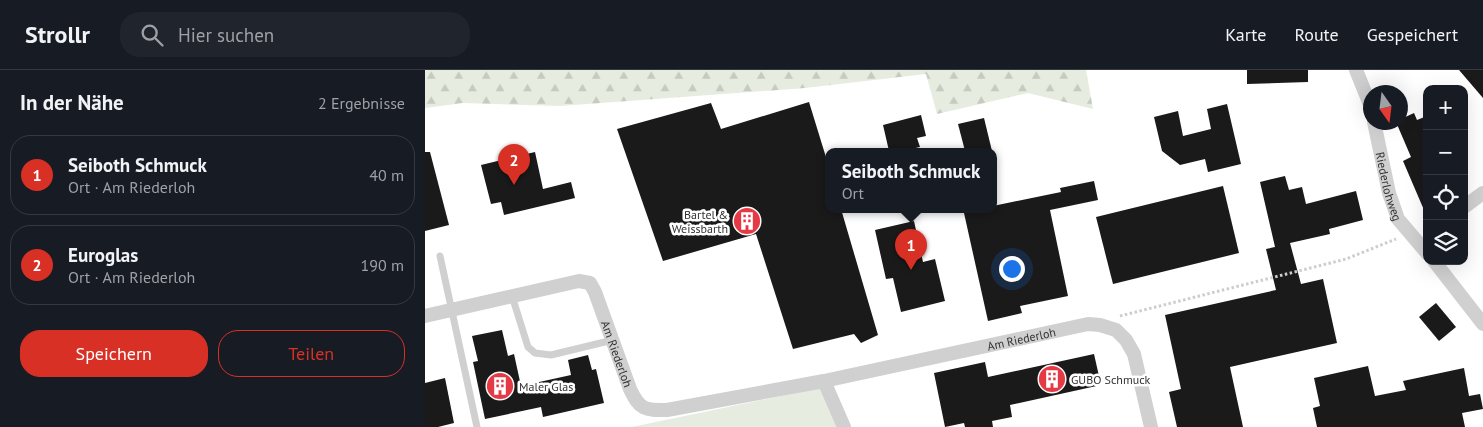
<!DOCTYPE html>
<html lang="de">
<meta charset="utf-8">
<style>
:root{--surface:#171b24;--page:#20242c;--text:#f1f3f6;--muted:#9ea1a6;--line:#363941;--accent:#d93025}
body{margin:0;font-family:"PT Sans",sans-serif;background:var(--page);color:var(--text)}
.controls{position:absolute;right:15px;top:15px;display:grid;overflow:hidden;border-radius:10px;box-shadow:0 5px 20px #0002}
.controls button{width:45px;height:45px;display:grid;place-items:center;padding:0;border:0;border-bottom:1px solid var(--line);background:var(--surface);color:var(--text);font:25px sans-serif}
.compass{position:absolute;left:938px;top:15px;width:45px;height:45px;border-radius:50%;background:var(--surface);box-shadow:0 5px 20px #0002;rotate:166deg}
.you{position:absolute;left:586px;top:198px;width:18px;height:18px;margin:-12px;border:4px solid #fff;border-radius:50%;background:#1a73e8;box-shadow:0 0 0 8px #1a73e833}
.badge{display:grid;place-items:center;width:32px;height:32px;border-radius:50%;background:var(--accent);color:#fff;font-size:16px;font-weight:700}
.pin{position:absolute;translate:-50% -41px;filter:drop-shadow(0 1px 2px #0008)}
.pin::after{content:'';position:absolute;top:26px;width:18px;height:15px;background:inherit;clip-path:polygon(0 0,100% 0,50% 100%)}
.popup{position:absolute;left:400px;top:78px;width:172px;height:65px;box-sizing:border-box;display:grid;place-content:center;border-radius:10px;background:var(--surface);filter:drop-shadow(0 1px 4px #0005);font-size:16px;white-space:nowrap;color:var(--muted)}
.popup b{font-size:19px;color:var(--text)}
.popup::after{content:'';position:absolute;left:50%;top:100%;margin-left:-10px;border:10px solid transparent;border-top-color:var(--surface)}
.list{margin:0;padding:0;list-style:none}
h2{display:flex;justify-content:space-between;align-items:center;height:65px;margin:0;padding:0 20px;font-size:21px}
h2 small{font-size:16px;font-weight:400;color:var(--muted)}
.list li{display:grid;grid-template-columns:32px 1fr auto;gap:15px;align-items:center;box-sizing:border-box;height:80px;margin:0 10px 10px;padding:0 10px;border:1px solid var(--line);border-radius:20px}
.list b{display:block;font-size:19px;white-space:nowrap}
.list p{margin:0;font-size:16px;white-space:nowrap;color:var(--muted)}
.list em{font-size:16px;font-style:normal;color:var(--muted)}
.actions{display:flex;gap:10px;padding:15px 20px}
.actions a{flex:1;padding:11px 0;border:1px solid var(--accent);border-radius:20px;text-align:center;font-size:18px;color:var(--accent)}
.actions .main{background:var(--accent);color:#fff}
.icon{flex:none;width:28px;height:28px;fill:none;stroke:currentColor;stroke-width:2;stroke-linecap:round;stroke-linejoin:round}
.map{position:relative;flex:none;width:1058px;height:357px;overflow:hidden}
header{display:flex;align-items:center;gap:30px;box-sizing:border-box;height:70px;padding:0 25px;background:var(--surface);border-bottom:1px solid var(--line)}
header strong{font-size:24px}
nav{display:flex;gap:28px;margin-inline-start:auto;font-size:18px}
.search{width:350px;height:45px;background:var(--page);display:flex;align-items:center;gap:12px;box-sizing:border-box;padding:0 18px;border-radius:20px;color:var(--muted);font-size:19px}
main{display:flex}
aside{flex:1;background:var(--surface)}
.map>svg:first-child{display:block}
.grass{fill:#e6ecdf}
.forest{fill:url(#forest-firs)}
.building{fill:#1a1a1a}
.lines{fill:none;stroke-linecap:round;stroke-linejoin:round}
.path{stroke:#cdcdcd;stroke-width:3;stroke-dasharray:2.5 2.5;stroke-linecap:butt}
.lane{stroke:#d0d0d0;stroke-width:7}
.street{stroke:#d0d0d0;stroke-width:14}
.labels{text-anchor:middle;dominant-baseline:central;stroke-width:5;stroke-linejoin:round;paint-order:stroke}
.street-label{font-size:12px;fill:#333;stroke:#fff}
.poi-label{font-size:12px;fill:#333;stroke:#fff;text-anchor:start}
</style>
<header>
<strong>Strollr</strong>
<div class="search"><svg class="icon" aria-label="search" viewBox="0 0 24 24"><circle cx="10" cy="10" r="6"/><path d="M15 15l6 6"/></svg>Hier suchen</div>
<nav><a>Karte</a><a>Route</a><a>Gespeichert</a></nav>
</header>
<main>
<aside>
<h2>In der Nähe<small>2 Ergebnisse</small></h2>
<ul class="list">
<li><span class="badge">1</span><div><b>Seiboth Schmuck</b><p>Ort · Am Riederloh</p></div><em>40 m</em></li>
<li><span class="badge">2</span><div><b>Euroglas</b><p>Ort · Am Riederloh</p></div><em>190 m</em></li>
</ul>
<div class="actions"><a class="main">Speichern</a><a>Teilen</a></div>
</aside>
<div class="map">
<svg width="1058" height="357" viewBox="0 0 1058 357">
<defs>
<pattern id="forest-firs" width="22" height="20" patternUnits="userSpaceOnUse" patternTransform="scale(1.25)"><rect width="22" height="20" fill="#e6ecdf"/><path d="M5 1l3.5 6h-7zM16 11l3.5 6h-7z" fill="#c6cbc0"/></pattern>
</defs>
<rect width="100%" height="100%" fill="#fff"/>
<polygon class="grass" points="395,318 412,357 207,357"/>
<polygon class="forest" points="0,0 661,0 668,39 603,23 512,44 501,4 380,18 135,36 38,33 0,38"/>
<g class="building">
<polygon points="822,0 883,0 883,12 822,14"/>
<polygon points="1034,0 1058,0 1058,28"/>
<polygon points="384,32 404,97 404,139 416,139 453,265 436,273 429,264 368,279 331,164 238,191 192,59 286,33 296,59"/>
<polygon points="802,34 816,94 783,102 780,89 755,95 737,81 729,47 753,41 758,66 786,59 782,39"/>
<polygon points="989,43 992,50 1002,46 1002,147 978,91 986,87 971,52 976,52 976,49"/>
<polygon points="496,45 501,66 492,68 495,77 477,81 464,81 458,55"/>
<polygon points="559,48 567,81 540,81 533,54"/>
<polygon points="0,82 5,82 24,155 0,161"/>
<polygon points="110,82 118,119 146,112 150,128 79,145 76,132 66,134 56,95"/>
<polygon points="860,106 864,120 877,117 881,134 931,121 938,150 904,159 905,164 865,173 876,214 898,209 912,273 805,297 818,357 752,357 744,322 756,319 740,245 851,220 841,179 850,177 835,112"/>
<polygon points="669,111 673,130 625,140 643,226 595,236 597,243 563,251 539,143 557,139 568,139 568,136 636,122 635,118"/>
<polygon points="798,116 814,183 688,214 671,147"/>
<polygon points="489,151 498,192 510,189 520,231 476,242 468,208 461,209 450,160"/>
<polygon points="1011,233 1031,257 1014,271 994,247"/>
<polygon points="77,260 83,286 89,284 96,316 146,305 143,290 163,285 167,300 171,299 179,333 118,347 116,337 60,349 48,292 53,291 47,266"/>
<polygon points="669,284 676,315 585,335 587,347 567,351 568,357 540,357 539,353 520,357 509,303 560,292 563,307"/>
<polygon points="943,296 950,326 981,320 978,311 1039,298 1044,326 1055,324 1058,339 1037,343 1040,357 892,357 888,338 895,336 889,308"/>
<polygon points="20,308 29,353 13,357 0,357 0,313"/>
</g>
<g class="lines">
<polyline class="path" points="695,246 921,189 971,169"/>
<g class="lane">
<polyline points="15,186 52,357"/>
<polyline points="87,226 103,277 110,283 126,285 188,270"/>
</g>
<g class="street">
<polyline points="931,0 946,37"/>
<path id="s1" d="M 949,52 L 964,123 L 973,149 L 1002,183"/>
<polyline points="1039,137 1058,123"/>
<polyline points="1009,191 1058,254"/>
<path id="s2" d="M 0,246 L 154,211 L 165,213 L 170,222 L 205,319 C 215,340 219,340 242,340 L 399,311"/>
<path id="s3" d="M 419,357 L 399,311 L 663,254 L 675,255 L 691,260 L 701,270 L 709,284 L 726,357"/>
</g>
</g>
<defs>
<symbol id="building-disc" viewBox="-11 -11 22 22"><circle r="9.5" fill="#e63946" stroke="#fff"/><path d="M-4-6H4V6H1V3H-1V6H-4ZM-2.5-4.3h1.7v1.8h-1.7ZM.8-4.3h1.7v1.8H.8ZM-2.5-1h1.7V.8h-1.7ZM.8-1h1.7V.8H.8Z" fill="#fff"/></symbol>
</defs>
<g fill-rule="evenodd">
<use href="#building-disc" x="306" y="135" width="32" height="32"/>
<use href="#building-disc" x="611" y="293" width="32" height="32"/>
<use href="#building-disc" x="59" y="300" width="32" height="32"/>
</g>
<g class="labels">
<g class="street-label">
<text stroke="none"><textPath href="#s1" startOffset="66">Riederlohweg</textPath></text>
<text stroke="none"><textPath href="#s3" startOffset="252">Am Riederloh</textPath></text>
<text stroke="none"><textPath href="#s2" startOffset="245">Am Riederloh</textPath></text>
</g>
<g class="poi-label">
<text x="303" y="144" text-anchor="end">Bartel &amp;<tspan x="303" dy="14">Weissbarth</tspan></text>
<text x="646" y="309">GUBO Schmuck</text>
<text x="94" y="316">Maler Glas</text>
</g>
</g>
</svg>
<div class="controls">
<button>+</button>
<button>−</button>
<button><svg class="icon" aria-label="locate" viewBox="0 0 24 24"><circle cx="12" cy="12" r="6"/><path d="M12 2v4M12 18v4M2 12h4M18 12h4"/></svg></button>
<button><svg class="icon" aria-label="layers" viewBox="0 0 24 24"><path d="M12 4l9 5-9 5-9-5zM3 14l9 5 9-5"/></svg></button>
</div>
<svg class="compass" viewBox="-18 -18 36 36"><path d="M0-13l5 13h-10z" fill="#e53935"/><path d="M0 13l5-13h-10z" fill="#9ea1a6"/></svg>
<div class="you"></div>
<div class="pin badge" style="left:486px;top:200px">1</div>
<div class="popup"><b>Seiboth Schmuck</b>Ort</div>
<div class="pin badge" style="left:89px;top:115px">2</div>
</div>
</main>
